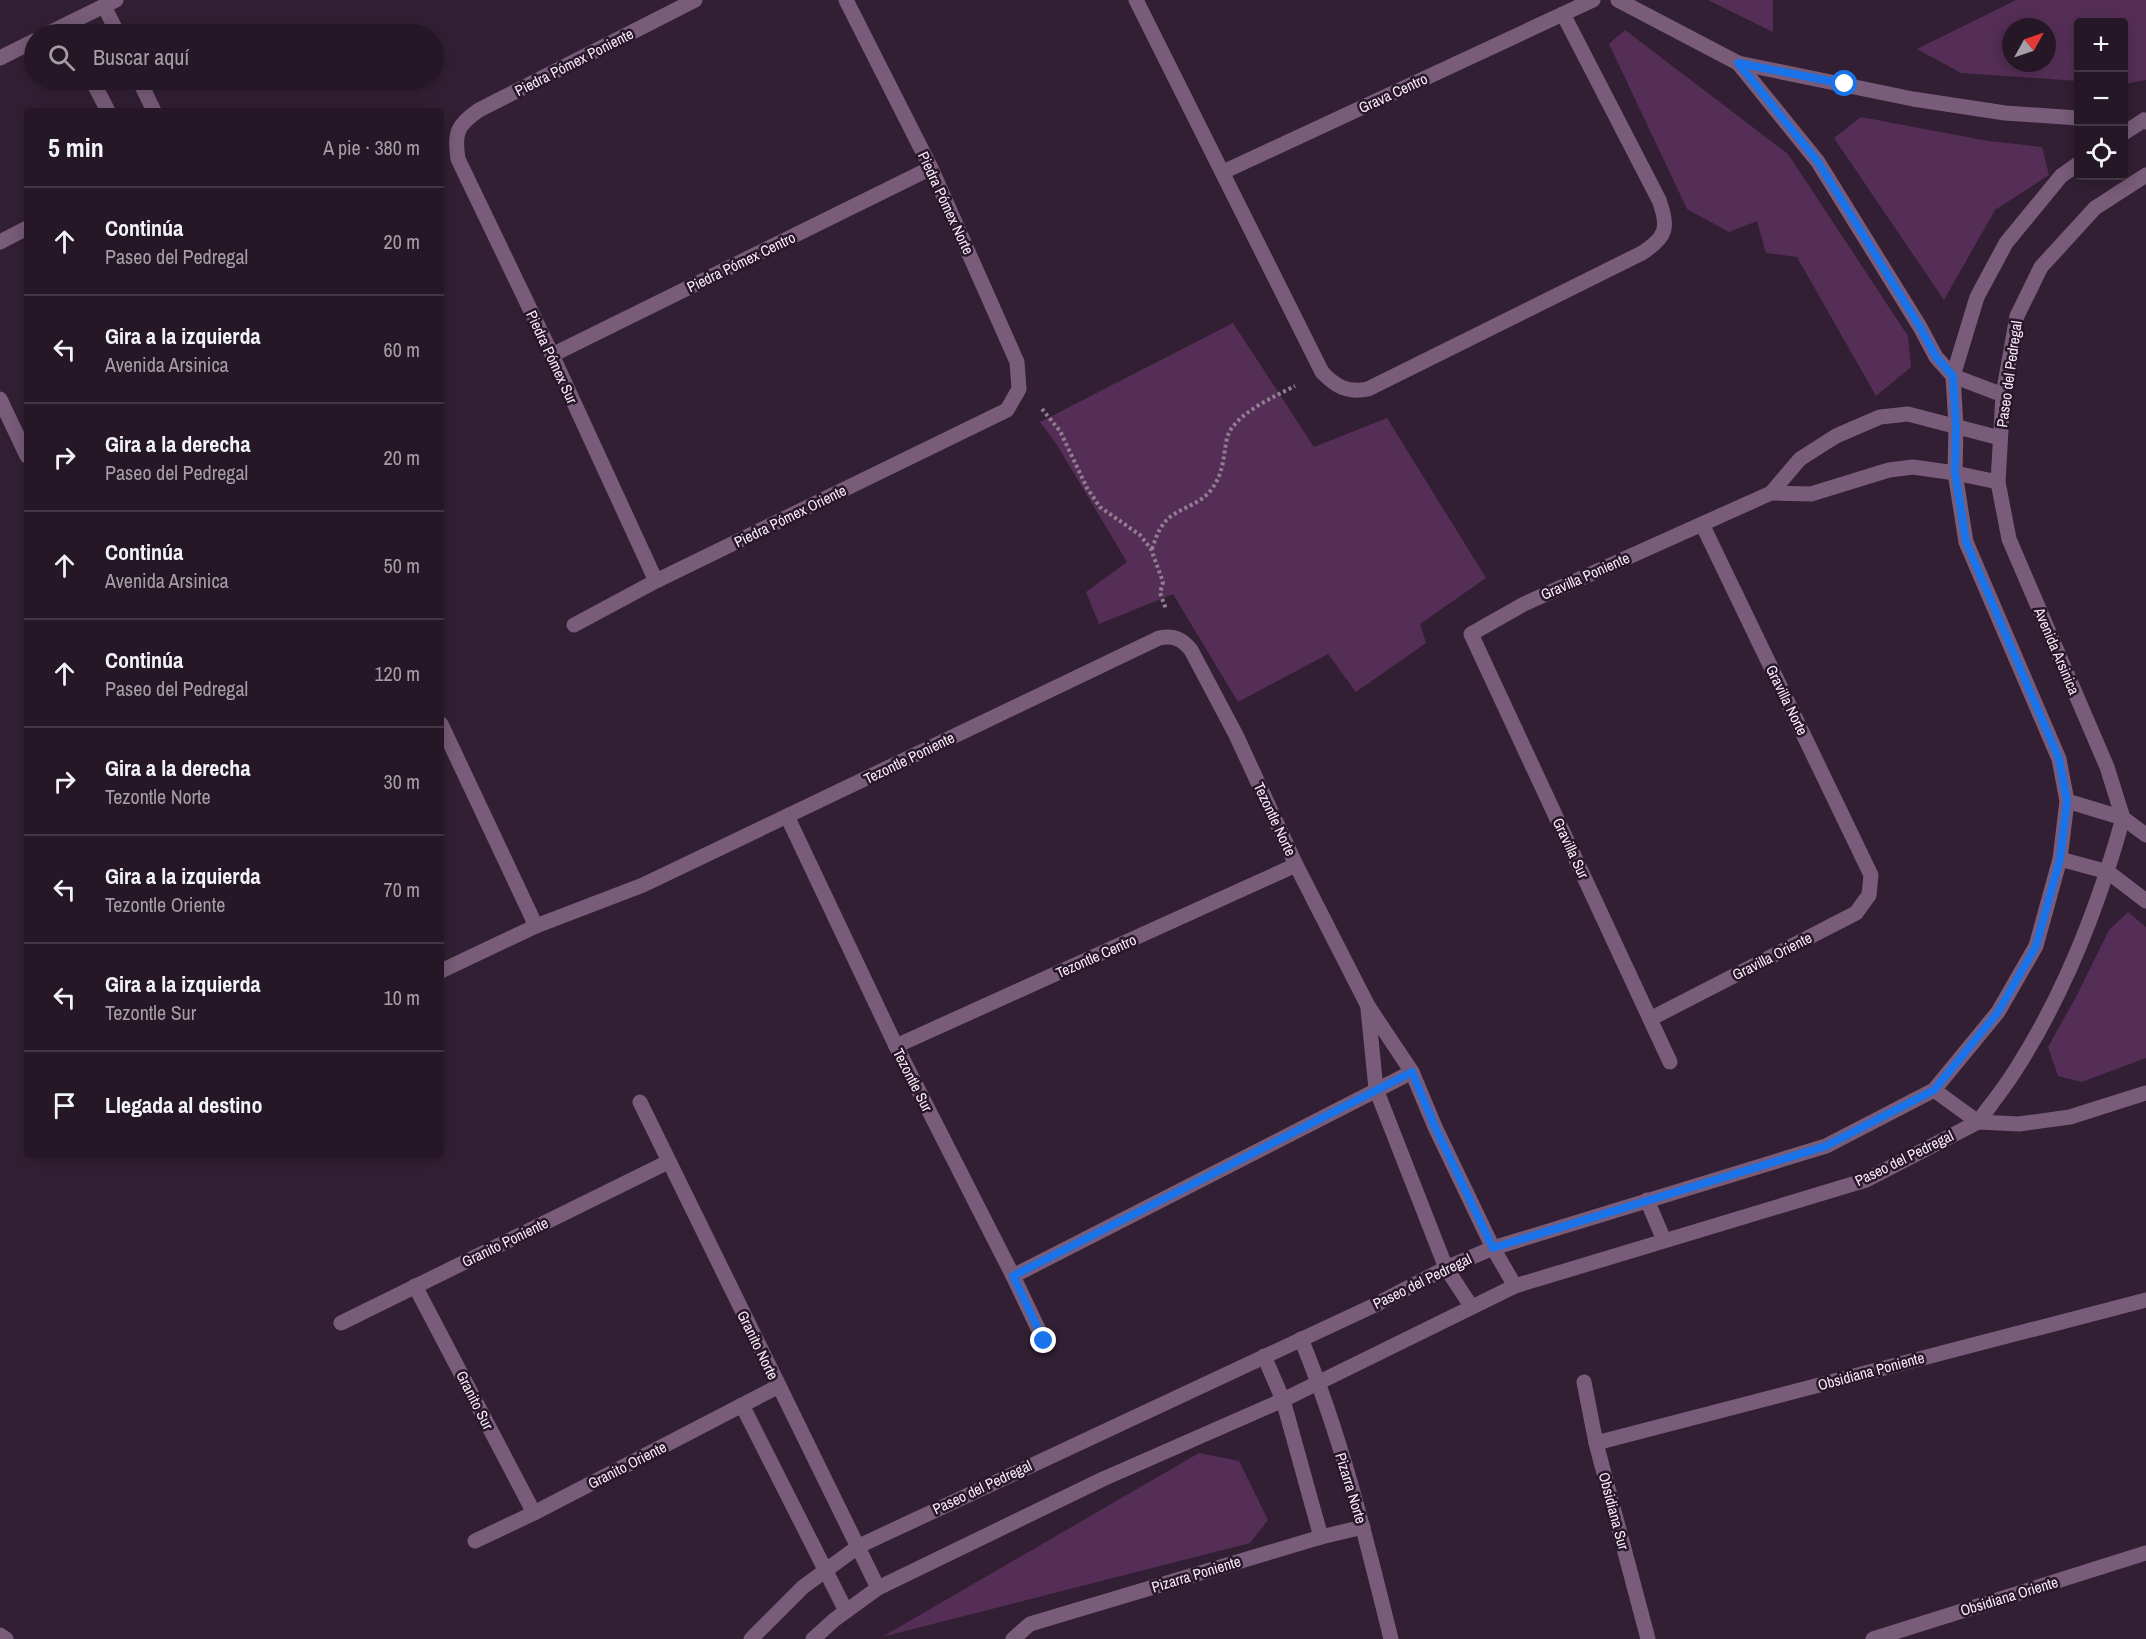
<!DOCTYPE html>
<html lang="es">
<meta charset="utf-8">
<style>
:root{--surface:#261726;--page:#2e202e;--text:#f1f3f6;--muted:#a49fa7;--line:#423643}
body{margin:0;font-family:"Archivo Narrow",sans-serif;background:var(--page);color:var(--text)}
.controls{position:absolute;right:18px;top:18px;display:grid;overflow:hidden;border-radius:6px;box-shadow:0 3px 15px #0003}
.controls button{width:54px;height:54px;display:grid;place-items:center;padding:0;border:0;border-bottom:2px solid var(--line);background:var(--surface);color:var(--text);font:30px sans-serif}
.compass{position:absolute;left:2002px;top:18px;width:54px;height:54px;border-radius:50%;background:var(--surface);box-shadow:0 3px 15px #0003;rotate:50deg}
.stop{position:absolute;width:18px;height:18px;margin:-14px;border:4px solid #1a73e8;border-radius:50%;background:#fff}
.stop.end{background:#1a73e8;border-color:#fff;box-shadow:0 2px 6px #0008}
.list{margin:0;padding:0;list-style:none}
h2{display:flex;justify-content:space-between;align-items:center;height:78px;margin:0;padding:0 24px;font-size:26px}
h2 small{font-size:20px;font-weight:400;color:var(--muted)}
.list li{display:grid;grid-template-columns:39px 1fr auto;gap:18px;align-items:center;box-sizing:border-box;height:108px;padding:0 24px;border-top:2px solid var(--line)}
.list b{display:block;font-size:22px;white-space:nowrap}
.list p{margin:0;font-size:20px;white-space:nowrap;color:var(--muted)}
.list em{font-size:20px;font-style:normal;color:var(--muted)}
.icon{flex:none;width:33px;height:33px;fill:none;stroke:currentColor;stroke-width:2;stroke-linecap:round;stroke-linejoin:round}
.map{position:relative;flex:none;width:2146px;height:1639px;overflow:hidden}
.search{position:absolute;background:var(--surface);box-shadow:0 3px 15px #0003;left:24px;top:24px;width:420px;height:66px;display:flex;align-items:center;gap:15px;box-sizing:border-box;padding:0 21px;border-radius:33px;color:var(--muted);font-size:22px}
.panel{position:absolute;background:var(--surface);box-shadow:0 3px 15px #0003;left:24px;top:108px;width:420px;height:1050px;border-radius:6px}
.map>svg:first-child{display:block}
.green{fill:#552e57;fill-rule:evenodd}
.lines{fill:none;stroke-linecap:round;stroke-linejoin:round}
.path{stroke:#8f7f8f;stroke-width:4;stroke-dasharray:3 3;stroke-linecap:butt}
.minor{stroke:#785c79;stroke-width:15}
.tertiary{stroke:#785c79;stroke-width:15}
.route{stroke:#1a73e8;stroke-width:8}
.labels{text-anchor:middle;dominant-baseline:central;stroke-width:5;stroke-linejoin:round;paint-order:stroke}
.street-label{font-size:15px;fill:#f7eaf7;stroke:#281629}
</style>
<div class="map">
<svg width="2146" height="1639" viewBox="0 0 2146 1639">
<rect width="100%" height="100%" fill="#321f33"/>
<g class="green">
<polygon points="1708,0 1773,0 1773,32"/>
<path d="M 2016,0 L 2146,0 L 2146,80 L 2124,84 L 2124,22 L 2078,22 L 2078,81 L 1961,73 L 1917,49 ZM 2011,27 L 2047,27 L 2047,63 L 2011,63 Z"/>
<polygon points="1625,30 1788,154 1908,336 1911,367 1876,396 1797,257 1766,253 1757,221 1729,232 1687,209 1609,44"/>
<polygon points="1861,117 1988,141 2042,147 2049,175 1995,210 1944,300 1834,138"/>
<polygon points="1233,323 1314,447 1387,418 1486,578 1420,624 1426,643 1356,692 1328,654 1238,702 1173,594 1099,624 1086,592 1127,562 1057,445 1040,422"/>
<polygon points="2128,912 2146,927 2146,1058 2082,1082 2058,1076 2048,1047 2076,997 2109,930"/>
<polygon points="1199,1453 1239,1461 1268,1520 1250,1543 882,1637"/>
</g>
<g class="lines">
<g class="path">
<polyline points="1042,409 1060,431 1087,488 1100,507 1140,535 1151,549 1163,582 1160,593 1166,609"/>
<path d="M 1152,549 C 1156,537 1160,525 1170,517 C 1183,507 1200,504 1211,490 C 1224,473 1223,457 1227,438 C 1233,415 1275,396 1295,386"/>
</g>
<g class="minor">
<path d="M 1136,0 L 1322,372 C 1336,387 1348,393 1368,389 L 1642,253 C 1667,237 1669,227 1659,200 L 1563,14"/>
<polyline points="1618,0 1738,63 1818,162 1920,327 1936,357 1953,376 2003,395"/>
<polyline points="104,6 118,34"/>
<polyline points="47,34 116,0"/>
<polyline points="0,58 34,41"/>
<polyline points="1738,63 1913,99 2005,113 2078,118"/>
<polyline points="92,80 108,111"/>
<polyline points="139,80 154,111"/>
<polyline points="2124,133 2144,120 2146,122"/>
<polyline points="1223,172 1593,0"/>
<polyline points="0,242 27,228"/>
<polyline points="552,355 931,168"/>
<polyline points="0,399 27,456"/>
<polyline points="1771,493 1811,494 1889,470 1913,467 1955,473 1998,482"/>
<path d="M 656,581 L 552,355 L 458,159 C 454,133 457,125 479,110 L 695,0"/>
<polyline points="574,625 656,581 1007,410 1019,389 1017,362 931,168 846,0"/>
<polyline points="441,724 536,926 441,971"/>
<polyline points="2067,801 2123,818 2146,835"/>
<polyline points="787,816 896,1046 1013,1276 1044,1341"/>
<polyline points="2123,818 2107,767 2009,539 1998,482 2003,395 2017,316 2041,267 2095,208 2146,175"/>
<polyline points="2060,859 2108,872 2146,901"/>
<path d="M 536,926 L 643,885 L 1159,638 C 1174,635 1182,639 1191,650 L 1236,735 L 1296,865 L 1368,1006 L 1412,1072 L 1435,1127 L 1493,1248 L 1515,1286"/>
<polyline points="1368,1009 1376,1089 1446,1268 1471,1306"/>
<polyline points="1650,1019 1856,913 1869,895 1871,875 1702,524"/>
<polyline points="896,1046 1296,865"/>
<polyline points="1670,1062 1471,634 1524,604 1771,493 1800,459 1836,436 1880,417 1908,414 2000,438"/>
<path d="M 1934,1090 L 1978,1122 C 1991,1104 2006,1086 2018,1066 C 2066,990 2099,905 2123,818"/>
<polyline points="640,1102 878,1588"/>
<polyline points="1647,1200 1664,1240"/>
<polyline points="1013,1276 1412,1072"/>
<polyline points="415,1286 534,1513"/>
<polyline points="341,1323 668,1162"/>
<path d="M 1301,1339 C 1341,1435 1366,1538 1391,1639"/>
<polyline points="1264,1356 1283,1400 1321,1537"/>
<polyline points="1584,1382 1596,1443 1648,1639"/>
<polyline points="742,1405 846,1611"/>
<polyline points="1596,1443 2146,1300"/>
<polyline points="475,1541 534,1513 779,1386"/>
<polyline points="751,1639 803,1587 859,1546 1375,1305 1446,1268 1493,1248 1826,1146 1934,1090 1998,1012 2036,946 2060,859 2067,801 2059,759 1966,542 1955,473 1956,426 1953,376 1977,297 2006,243 2061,176 2078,164"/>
<polyline points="813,1639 834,1620 878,1588 1103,1479 1283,1400 1515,1286 1866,1180 1978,1122 2019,1124 2070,1117 2146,1093"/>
<polyline points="1013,1639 1030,1624 1321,1537 1363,1527"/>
<polyline points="1873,1639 2146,1553"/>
</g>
<polyline class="tertiary" points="0,1635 6,1639"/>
</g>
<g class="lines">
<polyline class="route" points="1044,1341 1013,1276 1412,1072 1435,1127 1493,1248 1826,1146 1934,1090 1998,1012 2036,946 2060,859 2067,801 2059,759 1966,542 1955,472 1956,426 1953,376 1936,357 1920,327 1818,162 1738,63 1845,84"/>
</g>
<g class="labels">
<g class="street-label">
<text transform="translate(574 62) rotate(-27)">Piedra Pómex Poniente</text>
<text transform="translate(1393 93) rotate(-25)">Grava Centro</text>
<text transform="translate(946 203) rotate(65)">Piedra Pómex Norte</text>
<text transform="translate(741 262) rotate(-26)">Piedra Pómex Centro</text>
<text transform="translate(552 357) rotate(65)">Piedra Pómex Sur</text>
<text transform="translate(2009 374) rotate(-82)">Paseo del Pedregal</text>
<text transform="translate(790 516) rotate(-26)">Piedra Pómex Oriente</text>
<text transform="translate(1585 576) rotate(-24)">Gravilla Poniente</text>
<text transform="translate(2057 651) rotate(67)">Avenida Arsinica</text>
<text transform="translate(1787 700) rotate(64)">Gravilla Norte</text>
<text transform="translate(909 758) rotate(-26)">Tezontle Poniente</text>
<text transform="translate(1275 819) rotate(65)">Tezontle Norte</text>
<text transform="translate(1571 848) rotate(65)">Gravilla Sur</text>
<text transform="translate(1096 956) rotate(-24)">Tezontle Centro</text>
<text transform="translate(1772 956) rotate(-27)">Gravilla Oriente</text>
<text transform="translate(913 1080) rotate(63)">Tezontle Sur</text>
<text transform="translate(1904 1158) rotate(-26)">Paseo del Pedregal</text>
<text transform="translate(505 1242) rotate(-26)">Granito Poniente</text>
<text transform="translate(1422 1281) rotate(-26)">Paseo del Pedregal</text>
<text transform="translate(758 1345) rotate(64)">Granito Norte</text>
<text transform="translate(1871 1371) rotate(-15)">Obsidiana Poniente</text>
<text transform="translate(475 1400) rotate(63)">Granito Sur</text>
<text transform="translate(627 1465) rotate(-27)">Granito Oriente</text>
<text transform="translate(982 1487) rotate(-25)">Paseo del Pedregal</text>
<text transform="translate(1351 1488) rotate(73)">Pizarra Norte</text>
<text transform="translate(1614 1511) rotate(75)">Obsidiana Sur</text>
<text transform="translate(1196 1574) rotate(-17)">Pizarra Poniente</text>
<text transform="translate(2009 1596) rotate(-17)">Obsidiana Oriente</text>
</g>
</g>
</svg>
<div class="controls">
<button>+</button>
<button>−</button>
<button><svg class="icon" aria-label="locate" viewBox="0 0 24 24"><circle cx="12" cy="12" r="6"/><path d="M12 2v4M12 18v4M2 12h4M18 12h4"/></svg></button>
</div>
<svg class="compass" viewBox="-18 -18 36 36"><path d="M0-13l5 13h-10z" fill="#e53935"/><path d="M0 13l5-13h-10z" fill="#a49fa7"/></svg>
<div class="stop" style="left:1845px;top:84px"></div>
<div class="stop end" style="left:1044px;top:1341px"></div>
<div class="search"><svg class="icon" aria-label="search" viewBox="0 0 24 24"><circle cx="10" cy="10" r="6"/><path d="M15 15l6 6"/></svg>Buscar aquí</div>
<section class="panel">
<h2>5 min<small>A pie · 380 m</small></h2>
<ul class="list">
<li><svg class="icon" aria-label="ahead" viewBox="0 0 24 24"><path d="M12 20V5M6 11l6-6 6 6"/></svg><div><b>Continúa</b><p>Paseo del Pedregal</p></div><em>20 m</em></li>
<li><svg class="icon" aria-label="left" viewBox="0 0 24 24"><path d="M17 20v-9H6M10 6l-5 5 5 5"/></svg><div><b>Gira a la izquierda</b><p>Avenida Arsinica</p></div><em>60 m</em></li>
<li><svg class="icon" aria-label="right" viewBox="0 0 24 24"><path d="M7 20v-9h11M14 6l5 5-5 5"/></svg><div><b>Gira a la derecha</b><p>Paseo del Pedregal</p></div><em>20 m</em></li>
<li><svg class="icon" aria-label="ahead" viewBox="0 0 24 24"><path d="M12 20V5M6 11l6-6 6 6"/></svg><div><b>Continúa</b><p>Avenida Arsinica</p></div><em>50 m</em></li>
<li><svg class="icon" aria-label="ahead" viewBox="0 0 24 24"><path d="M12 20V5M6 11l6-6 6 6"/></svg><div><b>Continúa</b><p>Paseo del Pedregal</p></div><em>120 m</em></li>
<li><svg class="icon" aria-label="right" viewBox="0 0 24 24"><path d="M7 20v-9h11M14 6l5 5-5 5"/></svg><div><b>Gira a la derecha</b><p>Tezontle Norte</p></div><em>30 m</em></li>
<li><svg class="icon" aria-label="left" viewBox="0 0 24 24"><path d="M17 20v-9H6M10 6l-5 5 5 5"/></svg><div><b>Gira a la izquierda</b><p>Tezontle Oriente</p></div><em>70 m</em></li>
<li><svg class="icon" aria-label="left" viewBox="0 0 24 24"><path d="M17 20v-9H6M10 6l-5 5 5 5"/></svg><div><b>Gira a la izquierda</b><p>Tezontle Sur</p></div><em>10 m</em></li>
<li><svg class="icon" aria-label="arrive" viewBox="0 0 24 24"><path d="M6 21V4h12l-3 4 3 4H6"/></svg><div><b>Llegada al destino</b></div></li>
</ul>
</section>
</div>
